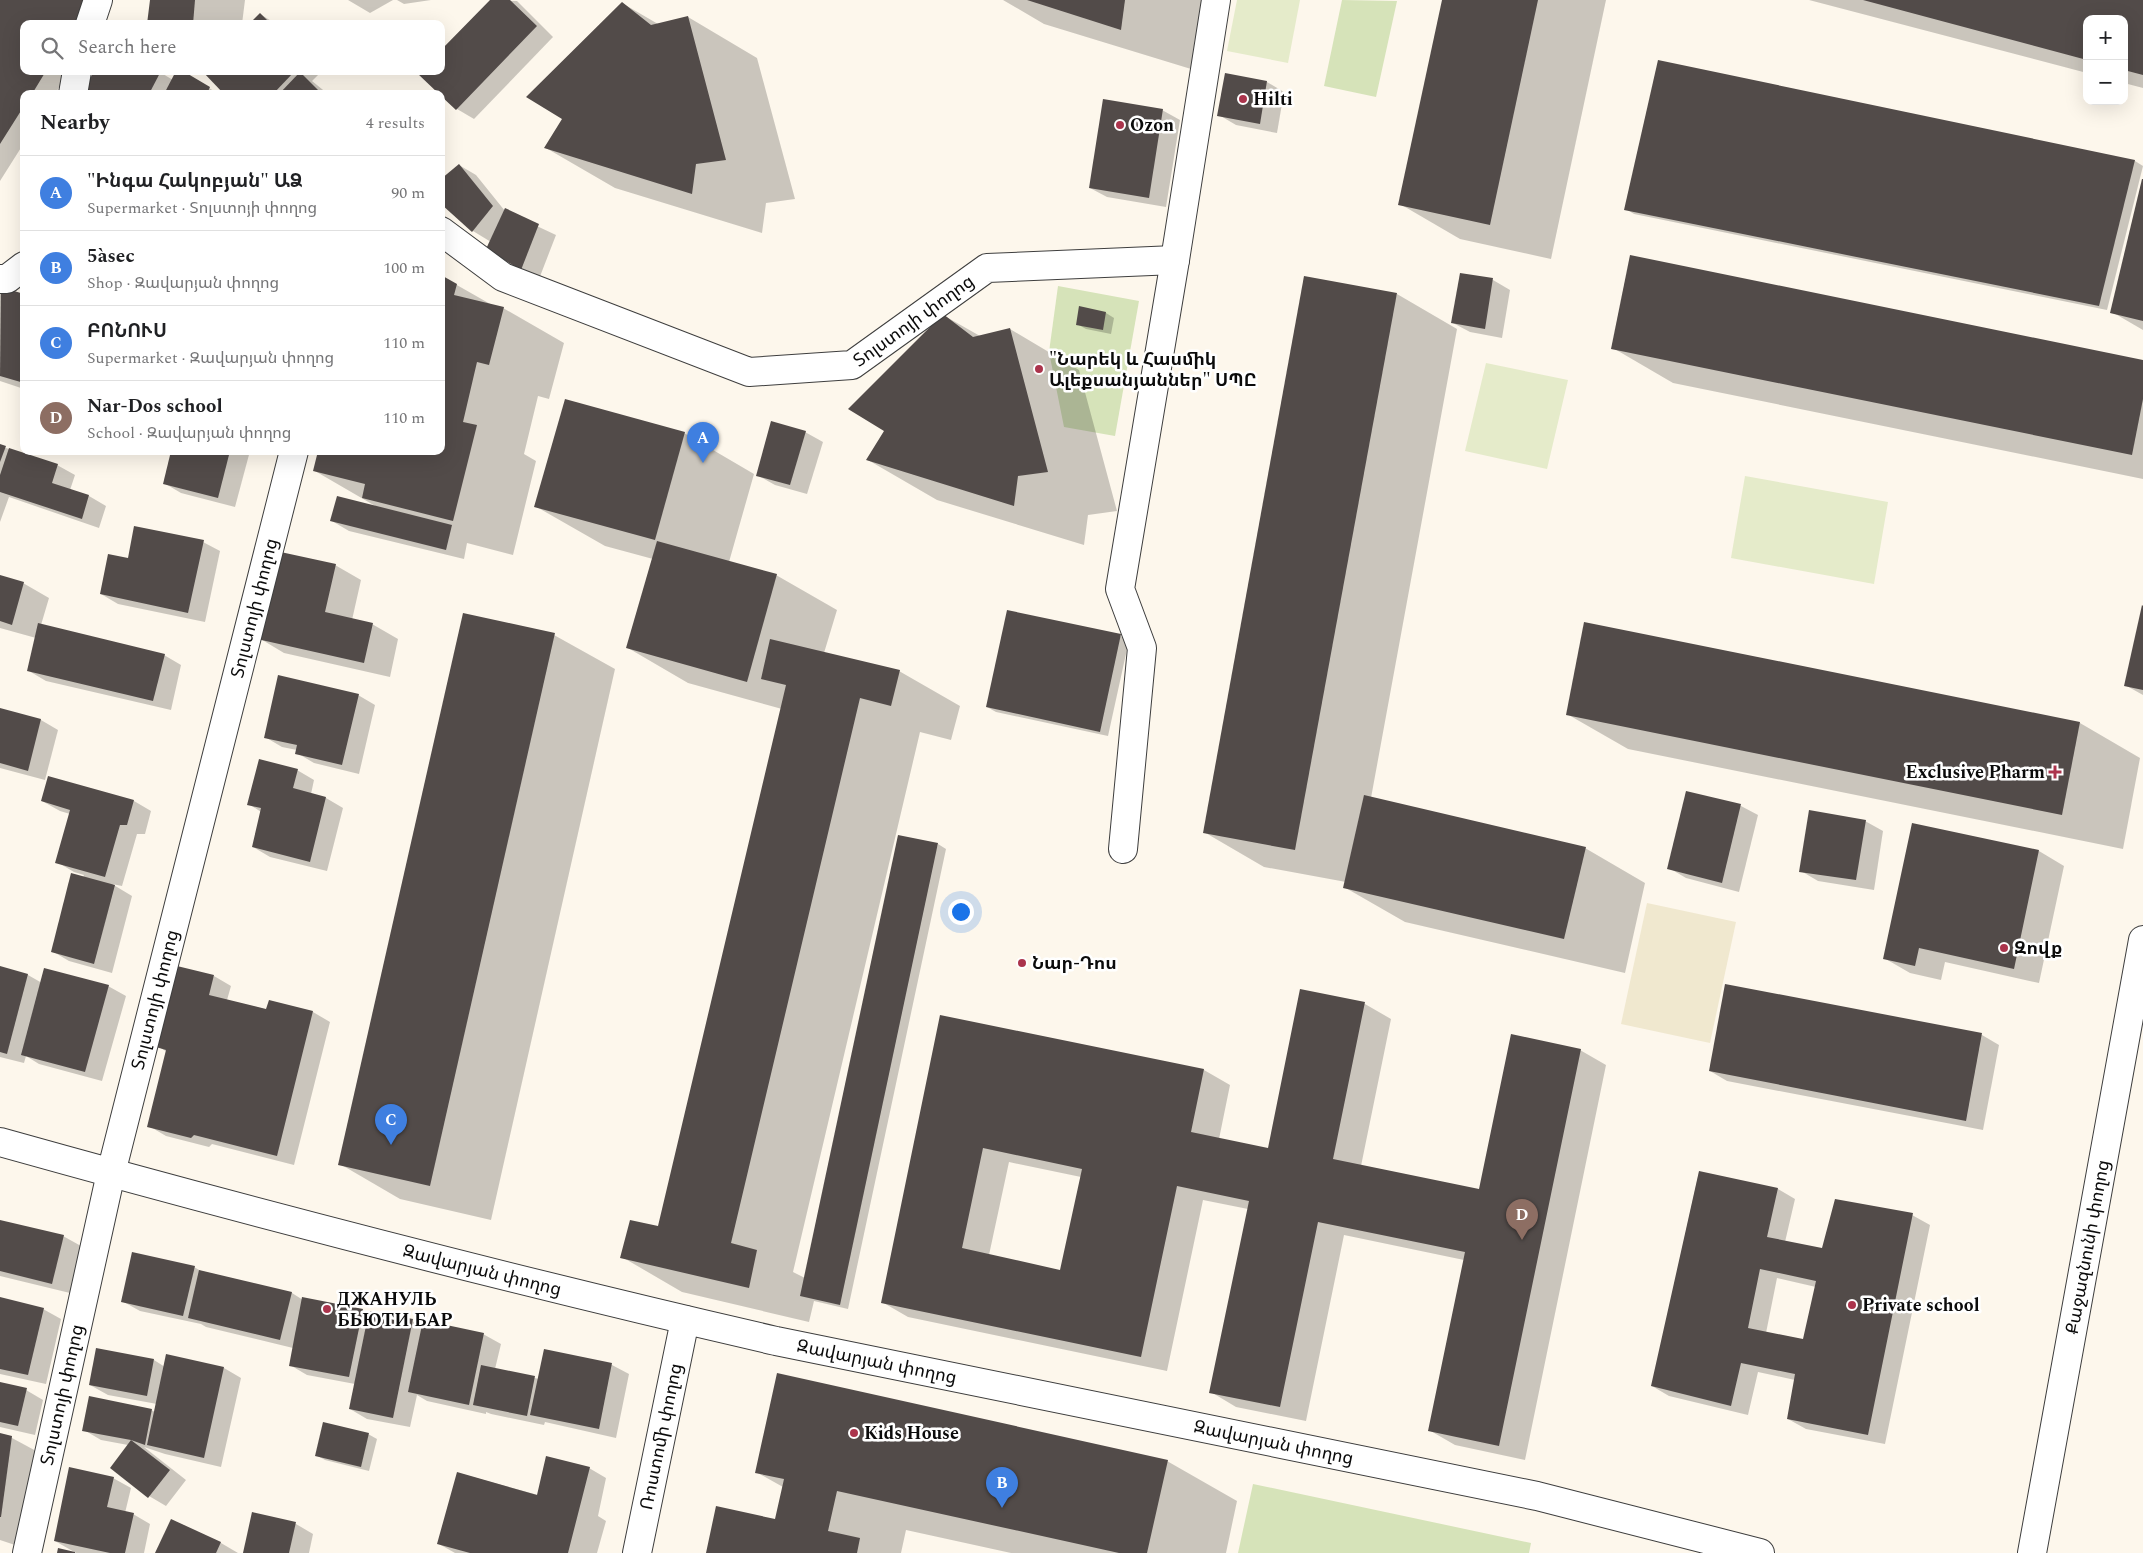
<!DOCTYPE html>
<meta charset="utf-8">
<style>
:root{--surface:#fff;--page:#f6f6f6;--text:#202124;--muted:#757577;--line:#e0e0e0;--accent:#ab344c}
body{margin:0;font-family:Spectral,"Noto Sans Armenian",serif;background:var(--page);color:var(--text)}
.controls{position:absolute;right:15px;top:15px;display:grid;overflow:hidden;border-radius:10px;box-shadow:0 5px 20px #0002}
.controls button{width:45px;height:45px;display:grid;place-items:center;padding:0;border:0;border-bottom:1px solid var(--line);background:var(--surface);color:var(--text);font:25px sans-serif}
.you{position:absolute;left:960px;top:911px;width:18px;height:18px;margin:-12px;border:4px solid #fff;border-radius:50%;background:#1a73e8;box-shadow:0 0 0 8px #1a73e833}
.badge{display:grid;place-items:center;width:32px;height:32px;border-radius:50%;background:var(--accent);color:#fff;font-size:16px;font-weight:700}
.pin{position:absolute;translate:-50% -41px;filter:drop-shadow(0 1px 2px #0008)}
.pin::after{content:'';position:absolute;top:26px;width:18px;height:15px;background:inherit;clip-path:polygon(0 0,100% 0,50% 100%)}
.list{margin:0;padding:0;list-style:none}
h2{display:flex;justify-content:space-between;align-items:center;height:65px;margin:0;padding:0 20px;font-size:21px}
h2 small{font-size:16px;font-weight:400;color:var(--muted)}
.list li{display:grid;grid-template-columns:32px 1fr auto;gap:15px;align-items:center;box-sizing:border-box;height:75px;padding:0 20px;border-top:1px solid var(--line)}
.list b{display:block;font-size:19px;white-space:nowrap}
.list p{margin:0;font-size:16px;white-space:nowrap;color:var(--muted)}
.list em{font-size:16px;font-style:normal;color:var(--muted)}
.icon{flex:none;width:28px;height:28px;fill:none;stroke:currentColor;stroke-width:2;stroke-linecap:round;stroke-linejoin:round}
.map{position:relative;flex:none;width:2143px;height:1553px;overflow:hidden}
.search{position:absolute;background:var(--surface);box-shadow:0 5px 20px #0002;left:20px;top:20px;width:425px;height:55px;display:flex;align-items:center;gap:12px;box-sizing:border-box;padding:0 18px;border-radius:10px;color:var(--muted);font-size:19px}
.panel{position:absolute;background:var(--surface);box-shadow:0 5px 20px #0002;left:20px;top:90px;width:425px;height:365px;border-radius:10px}
.map>svg:first-child{display:block}
.farmland{fill:#f0e8cf}
.green{fill:#d6e3b9}
.pitch{fill:#e5ebca}
.shadow{fill:#0003;fill-rule:evenodd}
.building{fill:#524b49;fill-rule:evenodd}
.lines{fill:none;stroke-linecap:round;stroke-linejoin:round}
.minor-casing{stroke:#3e3e3e;stroke-width:30}
.tertiary-casing{stroke:#3e3e3e;stroke-width:30}
.minor{stroke:#fff;stroke-width:28}
.tertiary{stroke:#fff;stroke-width:28}
.poi-dot{fill:#ab344c;stroke:#fff;stroke-width:2}
.labels{text-anchor:middle;dominant-baseline:central;stroke-width:5;stroke-linejoin:round;paint-order:stroke}
.poi-label{font-size:18px;font-weight:bold;fill:#0b0b0b;stroke:#fff;text-anchor:start}
.street-label{font-size:18px;fill:#0b0b0b;stroke:#fff}
</style>
<div class="map">
<svg width="2143" height="1553" viewBox="0 0 2143 1553">
<rect width="100%" height="100%" fill="#fdf7ec"/>
<polygon class="farmland" points="1647,903 1736,922 1710,1043 1621,1024"/>
<g class="green">
<polygon points="1342,0 1397,1 1376,97 1324,86"/>
<polygon points="1058,286 1139,301 1115,436 1064,427 1049,352"/>
<polygon points="1253,1484 1531,1543 1529,1553 1238,1553"/>
</g>
<g class="pitch">
<polygon points="1237,0 1300,0 1288,63 1227,51"/>
<polygon points="1486,363 1568,380 1547,469 1465,451"/>
<polygon points="1745,476 1888,502 1874,584 1731,558"/>
</g>
<g class="shadow">
<polygon points="0,0 108,0 112,3 99,24 24,24 24,71 69,71 55,94 24,94 24,143 0,181"/>
<polygon points="151,0 245,0 242,24 148,24"/>
<polygon points="348,0 393,0 370,13"/>
<polygon points="397,0 431,0 404,4"/>
<polygon points="491,0 517,1 553,37 474,119 457,109 441,71"/>
<polygon points="1003,0 1215,0 1224,35 1195,39 1191,69 1044,24"/>
<polygon points="1443,0 1606,0 1551,259 1460,239 1400,204"/>
<polygon points="1809,0 2143,0 2143,88 2124,83 2124,19 2087,19 2087,73"/>
<polygon points="622,3 658,24 688,17 757,58 795,199 766,203 762,233 615,188 546,148 564,119"/>
<polygon points="260,14 276,24 251,24"/>
<polygon points="158,71 173,80 180,71 219,94 83,94"/>
<polygon points="204,71 322,71 312,81 328,94 225,94"/>
<polygon points="1226,75 1267,82 1284,92 1277,133 1236,125 1219,115"/>
<polygon points="1162,110 1180,120 1166,207 1107,197 1090,188"/>
<polygon points="2135,161 2143,166 2107,310 1634,214 1626,209"/>
<polygon points="459,165 476,175 505,211 556,235 539,279 488,248 491,242 473,231 441,202"/>
<polygon points="2143,181 2143,330 2112,312"/>
<polygon points="1461,274 1493,280 1510,290 1502,338 1470,332 1453,323"/>
<polygon points="441,276 492,305 503,308 564,343 549,399 538,396 524,454 536,461 513,555 467,543 464,559 349,531 332,521 377,507 315,471 441,451"/>
<polygon points="0,292 24,295 24,389 0,381"/>
<polygon points="1397,294 1457,329 1371,798 1585,848 1645,883 1625,973 1405,922 1344,887 1346,882 1264,867 1204,832"/>
<polygon points="1106,313 1114,318 1111,334 1086,329 1077,324"/>
<polygon points="943,315 980,336 1010,329 1079,370 1117,511 1088,515 1084,545 937,500 868,460 886,431"/>
<polygon points="1613,348 2143,361 2143,479 1673,383"/>
<polygon points="805,432 823,442 807,494 775,485 757,475"/>
<polygon points="684,433 754,474 729,562 776,575 837,610 824,653 899,671 960,706 951,740 920,732 793,1272 805,1278 938,844 946,849 848,1309 814,1301 809,1322 682,1292 622,1257 659,1228 782,709 688,683 628,648 653,559 605,546 535,506"/>
<polygon points="0,446 57,465 75,475 70,490 89,496 106,506 99,528 9,497 0,522"/>
<polygon points="172,451 250,451 235,507 181,493 164,483"/>
<polygon points="203,542 220,551 205,622 118,604 101,594 129,560"/>
<polygon points="335,565 361,580 352,620 372,624 398,639 390,677 284,653 259,638"/>
<polygon points="0,576 23,583 49,598 41,625 164,655 181,665 171,710 46,681 29,671 36,638 0,628"/>
<polygon points="2143,608 2143,695 2125,685"/>
<polygon points="1585,624 2080,723 2140,758 2123,849 1628,749 1567,714"/>
<polygon points="554,635 615,669 491,1220 400,1199 340,1164"/>
<polygon points="1120,636 1129,640 1108,736 996,712 987,707"/>
<polygon points="358,695 375,705 359,774 314,763 297,753 297,750 282,747 265,737"/>
<polygon points="0,710 41,720 58,730 45,780 0,768"/>
<polygon points="297,770 314,780 311,794 326,798 343,808 327,871 270,857 253,847 261,812 249,804"/>
<polygon points="49,778 134,801 151,811 145,834 137,834 122,886 112,884 132,896 112,973 69,961 52,951 84,875 74,872 57,862 70,814 60,811 42,801"/>
<polygon points="1687,792 1741,806 1758,815 1739,892 1686,878 1669,868"/>
<polygon points="1865,821 1883,831 1874,890 1818,881 1801,871"/>
<polygon points="2039,851 2064,866 2039,983 1945,962 1941,980 1910,973 1884,958"/>
<polygon points="0,967 28,975 42,983 108,986 126,996 102,1081 39,1064 26,1056 24,1063 0,1057"/>
<polygon points="214,976 231,986 227,1000 267,1010 313,1012 330,1022 294,1165 212,1144 209,1147 166,1136 149,1126 167,1052 158,1046"/>
<polygon points="1726,986 1982,1035 1999,1045 1983,1130 1727,1081 1710,1071"/>
<path d="M 1301,990 L 1365,1004 L 1391,1019 L 1361,1166 L 1480,1191 L 1580,1050 L 1606,1065 L 1525,1460 L 1455,1445 L 1429,1430 L 1464,1260 L 1344,1235 L 1306,1421 L 1236,1407 L 1211,1392 L 1248,1209 L 1203,1200 L 1167,1371 L 908,1317 L 882,1302 L 941,1016 L 1204,1070 L 1230,1085 L 1219,1139 L 1269,1149 ZM 1009,1162 L 1081,1177 L 1061,1271 L 989,1255 Z"/>
<path d="M 1699,1172 L 1778,1189 L 1795,1199 L 1785,1242 L 1823,1250 L 1912,1215 L 1930,1225 L 1885,1444 L 1806,1429 L 1788,1419 L 1795,1380 L 1758,1372 L 1748,1415 L 1669,1396 L 1652,1386 ZM 1777,1278 L 1816,1287 L 1804,1341 L 1766,1333 Z"/>
<polygon points="0,1221 63,1236 81,1246 70,1293 0,1276"/>
<polygon points="194,1267 201,1271 292,1293 303,1300 362,1310 369,1314 412,1321 423,1327 483,1334 501,1344 495,1369 539,1379 545,1350 612,1365 629,1374 616,1438 545,1422 544,1425 491,1414 486,1412 486,1414 427,1401 417,1395 410,1427 367,1419 350,1409 355,1384 307,1375 290,1365 293,1348 206,1327 201,1324 140,1311 122,1301"/>
<polygon points="0,1298 43,1309 61,1319 46,1384 0,1374"/>
<polygon points="154,1360 165,1367 224,1368 241,1378 221,1467 165,1454 144,1447 186,1480 166,1506 149,1496 128,1445 101,1440 84,1430 151,1410 155,1412 157,1404 108,1395 90,1385"/>
<polygon points="0,1383 26,1390 43,1400 35,1435 0,1427"/>
<polygon points="0,1434 12,1438 38,1452 24,1548 0,1540"/>
<polygon points="368,1434 377,1439 369,1471 325,1460 316,1455"/>
<polygon points="1167,1461 1237,1501 1226,1553 1011,1553 906,1530 901,1553 707,1553 776,1521 783,1487 756,1472"/>
<polygon points="589,1468 606,1478 598,1516 606,1521 597,1553 455,1553 439,1544 458,1473 538,1495"/>
<polygon points="113,1478 131,1488 125,1513 133,1514 150,1524 144,1553 76,1553 55,1541"/>
<polygon points="253,1514 296,1524 313,1534 309,1553 244,1553"/>
<polygon points="172,1520 221,1543 238,1553 157,1553"/>
</g>
<g class="building">
<polygon points="0,0 91,0 76,24 24,24 24,71 46,71 32,94 24,94 24,106 0,144"/>
<polygon points="150,0 195,0 193,24 147,24"/>
<polygon points="490,0 510,0 537,26 456,110 441,96 441,94 439,94 418,74 421,71 441,71 441,50"/>
<polygon points="1027,0 1125,0 1121,30"/>
<polygon points="1442,0 1538,0 1490,225 1398,205"/>
<polygon points="1863,0 2143,0 2143,75 2124,70 2124,19 2087,19 2087,60"/>
<polygon points="622,2 651,25 688,16 726,160 696,164 692,194 544,148 562,119 526,97"/>
<polygon points="260,13 271,24 249,24"/>
<polygon points="1658,60 2135,160 2099,306 1624,210"/>
<polygon points="94,71 161,71 149,94 82,94"/>
<polygon points="176,71 183,71 210,87 207,94 164,94"/>
<polygon points="202,71 295,71 273,94 224,94"/>
<polygon points="300,72 322,94 279,94"/>
<polygon points="1225,73 1267,81 1260,124 1217,116"/>
<polygon points="1103,99 1163,109 1149,198 1089,188"/>
<polygon points="459,164 493,206 472,232 441,204 441,179"/>
<polygon points="2142,179 2143,179 2143,321 2110,313"/>
<polygon points="505,208 539,224 521,270 486,249"/>
<polygon points="1630,255 2143,360 2143,399 2132,455 1611,349"/>
<polygon points="1460,273 1493,278 1485,329 1451,323"/>
<polygon points="441,275 457,284 454,295 504,307 489,365 477,362 463,422 477,425 453,521 362,498 365,484 313,471 318,451 441,451"/>
<polygon points="1304,276 1397,293 1295,850 1203,833"/>
<polygon points="1,287 24,294 24,383 0,376"/>
<polygon points="1079,306 1106,312 1103,330 1076,325"/>
<polygon points="943,314 973,337 1010,328 1048,472 1018,476 1014,506 866,460 884,431 848,409"/>
<polygon points="565,399 685,432 655,540 534,507"/>
<polygon points="771,421 806,431 790,485 756,476"/>
<polygon points="0,444 6,446 0,462"/>
<polygon points="9,448 58,464 52,483 89,495 82,519 0,492 0,475"/>
<polygon points="171,451 230,451 218,498 163,484"/>
<polygon points="337,496 452,525 446,550 330,521"/>
<polygon points="134,526 204,540 188,613 100,594 108,554 128,558"/>
<polygon points="657,541 777,574 747,682 626,648"/>
<polygon points="276,551 336,564 325,612 373,623 364,663 257,639"/>
<polygon points="0,575 24,582 12,625 0,621"/>
<polygon points="2142,605 2143,606 2143,690 2124,686"/>
<polygon points="1007,610 1121,634 1100,732 986,707"/>
<polygon points="463,613 555,633 430,1186 338,1165"/>
<polygon points="1584,622 2080,722 2062,815 1566,715"/>
<polygon points="38,623 165,654 153,701 27,671"/>
<polygon points="770,639 900,670 891,706 860,698 731,1243 757,1250 749,1288 620,1258 630,1220 658,1226 786,685 761,679"/>
<polygon points="278,675 359,694 342,765 295,754 297,745 264,738"/>
<polygon points="0,708 41,719 28,771 0,763"/>
<polygon points="259,759 298,769 293,788 326,797 310,862 252,847 261,808 247,805"/>
<polygon points="48,776 134,800 127,825 120,825 105,877 55,863 70,810 41,801"/>
<polygon points="1686,791 1741,804 1722,883 1667,869"/>
<polygon points="1364,795 1586,847 1564,939 1343,888"/>
<polygon points="1809,810 1866,820 1856,880 1799,872"/>
<polygon points="1912,823 2039,850 2014,969 1919,948 1915,966 1883,959"/>
<polygon points="898,835 938,843 840,1305 800,1296"/>
<polygon points="71,873 115,885 94,964 51,952"/>
<polygon points="0,966 28,974 7,1054 0,1052"/>
<polygon points="177,966 214,975 209,995 266,1009 269,1000 313,1011 277,1156 194,1135 191,1138 147,1127 166,1050 156,1047"/>
<polygon points="44,968 109,985 85,1072 21,1055"/>
<polygon points="1725,984 1982,1033 1966,1121 1709,1071"/>
<path d="M 1300,989 L 1365,1002 L 1333,1159 L 1479,1189 L 1511,1034 L 1581,1049 L 1499,1446 L 1428,1431 L 1465,1252 L 1318,1222 L 1280,1407 L 1209,1393 L 1249,1201 L 1177,1186 L 1141,1357 L 881,1303 L 940,1015 L 1204,1069 L 1191,1132 L 1268,1148 ZM 983,1148 L 1082,1169 L 1060,1270 L 962,1248 Z"/>
<path d="M 1699,1171 L 1778,1188 L 1767,1237 L 1822,1248 L 1835,1199 L 1913,1213 L 1868,1435 L 1787,1419 L 1795,1374 L 1741,1363 L 1731,1406 L 1651,1386 ZM 1760,1269 L 1816,1281 L 1803,1339 L 1748,1328 Z"/>
<polygon points="0,1220 64,1235 52,1284 0,1271"/>
<polygon points="132,1252 195,1266 183,1316 121,1302"/>
<polygon points="199,1270 292,1292 280,1340 188,1318"/>
<polygon points="0,1297 44,1308 28,1375 0,1369"/>
<polygon points="302,1297 363,1309 349,1377 289,1366"/>
<polygon points="369,1311 413,1319 393,1418 349,1409"/>
<polygon points="423,1320 484,1333 469,1405 408,1392"/>
<polygon points="96,1348 154,1359 147,1396 89,1385"/>
<polygon points="544,1349 612,1363 599,1429 530,1415"/>
<polygon points="166,1354 224,1367 204,1458 147,1445"/>
<polygon points="481,1365 535,1376 527,1416 473,1405"/>
<polygon points="777,1373 1168,1460 1147,1553 1119,1553 837,1491 828,1531 860,1538 857,1553 706,1553 716,1506 775,1519 784,1479 755,1473"/>
<polygon points="0,1382 27,1388 18,1426 0,1422"/>
<polygon points="89,1396 152,1409 145,1445 131,1440 82,1431"/>
<polygon points="323,1422 369,1433 361,1467 315,1456"/>
<polygon points="0,1433 12,1436 1,1517 0,1517"/>
<polygon points="131,1440 170,1470 148,1498 110,1468"/>
<polygon points="546,1456 590,1467 568,1553 470,1553 437,1544 457,1472 537,1495"/>
<polygon points="69,1467 114,1477 107,1507 134,1513 125,1553 110,1553 54,1541"/>
<polygon points="252,1512 296,1522 289,1553 243,1553"/>
<polygon points="171,1519 221,1542 216,1553 155,1553"/>
<polygon points="58,1548 75,1552 75,1553 57,1553"/>
</g>
<g class="lines">
<defs>
<g id="minor">
<polyline points="90,24 98,0"/>
<polyline points="73,94 77,71"/>
<path id="s1" d="M 441,231 L 503,277 L 749,372 L 852,365 L 987,268 L 1175,260"/>
<polyline points="0,279 7,279 24,266"/>
<polyline points="1123,849 1142,648 1120,589 1175,260 1216,0"/>
<path id="s2" d="M 0,1142 C 257,1214 516,1281 776,1341 L 1537,1496 L 1760,1553"/>
<path id="s3" d="M 27,1553 L 111,1173 L 294,451"/>
<path id="s4" d="M 637,1553 L 685,1320"/>
</g>
<g id="tertiary">
<path id="s5" d="M 2032,1553 L 2143,940"/>
</g>
</defs>
<use href="#minor" class="minor-casing"/>
<use href="#tertiary" class="tertiary-casing"/>
<use href="#minor" class="minor"/>
<use href="#tertiary" class="tertiary"/>
</g>
<g class="poi-dot">
<circle cx="1243" cy="99" r="5"/>
<circle cx="1120" cy="125" r="5"/>
<circle cx="1039" cy="369" r="5"/>
<path d="M2052.5 764.5h5v5h5v5h-5v5h-5v-5h-5v-5h5z"/>
<circle cx="2004" cy="948" r="5"/>
<circle cx="1022" cy="963" r="5"/>
<circle cx="1852" cy="1305" r="5"/>
<circle cx="327" cy="1309" r="5"/>
<circle cx="854" cy="1433" r="5"/>
</g>
<g class="labels">
<g class="poi-label">
<text x="1253" y="99">Hilti</text>
<text x="1130" y="125">Ozon</text>
<text x="1049" y="359">"Նարեկ և Հասմիկ<tspan x="1049" dy="21">Ալեքսանյաններ" ՍՊԸ</tspan></text>
<text x="2045" y="772" text-anchor="end">Exclusive Pharm</text>
<text x="2014" y="948">Զովք</text>
<text x="1032" y="963">Նար-Դոս</text>
<text x="337" y="1299">ДЖАНУЛЬ<tspan x="337" dy="21">БЬЮТИ БАР</tspan></text>
<text x="1862" y="1305">Private school</text>
<text x="864" y="1433">Kids House</text>
</g>
<g class="street-label">
<text stroke="none"><textPath href="#s1" startOffset="520">Տոլստոյի փողոց</textPath></text>
<text stroke="none"><textPath href="#s3" startOffset="972">Տոլստոյի փողոց</textPath></text>
<text stroke="none"><textPath href="#s3" startOffset="568">Տոլստոյի փողոց</textPath></text>
<text stroke="none"><textPath href="#s5" startOffset="311">Քաջազնունի փողոց</textPath></text>
<text stroke="none"><textPath href="#s2" startOffset="499">Զավարյան փողոց</textPath></text>
<text stroke="none"><textPath href="#s2" startOffset="904">Զավարյան փողոց</textPath></text>
<text stroke="none"><textPath href="#s3" startOffset="162">Տոլստոյի փողոց</textPath></text>
<text stroke="none"><textPath href="#s4" startOffset="119">Ռոստոմի փողոց</textPath></text>
<text stroke="none"><textPath href="#s2" startOffset="1309">Զավարյան փողոց</textPath></text>
</g>
</g>
</svg>
<div class="controls">
<button>+</button>
<button>−</button>
</div>
<div class="you"></div>
<div class="pin badge" style="left:703px;top:463px;background:#3f7fe0">A</div>
<div class="pin badge" style="left:1002px;top:1508px;background:#3f7fe0">B</div>
<div class="pin badge" style="left:391px;top:1145px;background:#3f7fe0">C</div>
<div class="pin badge" style="left:1522px;top:1240px;background:#8d6e63">D</div>
<div class="search"><svg class="icon" aria-label="search" viewBox="0 0 24 24"><circle cx="10" cy="10" r="6"/><path d="M15 15l6 6"/></svg>Search here</div>
<section class="panel">
<h2>Nearby<small>4 results</small></h2>
<ul class="list">
<li><span class="badge" style="background:#3f7fe0">A</span><div><b>&quot;Ինգա Հակոբյան&quot; ԱՁ</b><p>Supermarket · Տոլստոյի փողոց</p></div><em>90 m</em></li>
<li><span class="badge" style="background:#3f7fe0">B</span><div><b>5àsec</b><p>Shop · Զավարյան փողոց</p></div><em>100 m</em></li>
<li><span class="badge" style="background:#3f7fe0">C</span><div><b>ԲՈՆՈՒՍ</b><p>Supermarket · Զավարյան փողոց</p></div><em>110 m</em></li>
<li><span class="badge" style="background:#8d6e63">D</span><div><b>Nar-Dos school</b><p>School · Զավարյան փողոց</p></div><em>110 m</em></li>
</ul>
</section>
</div>
